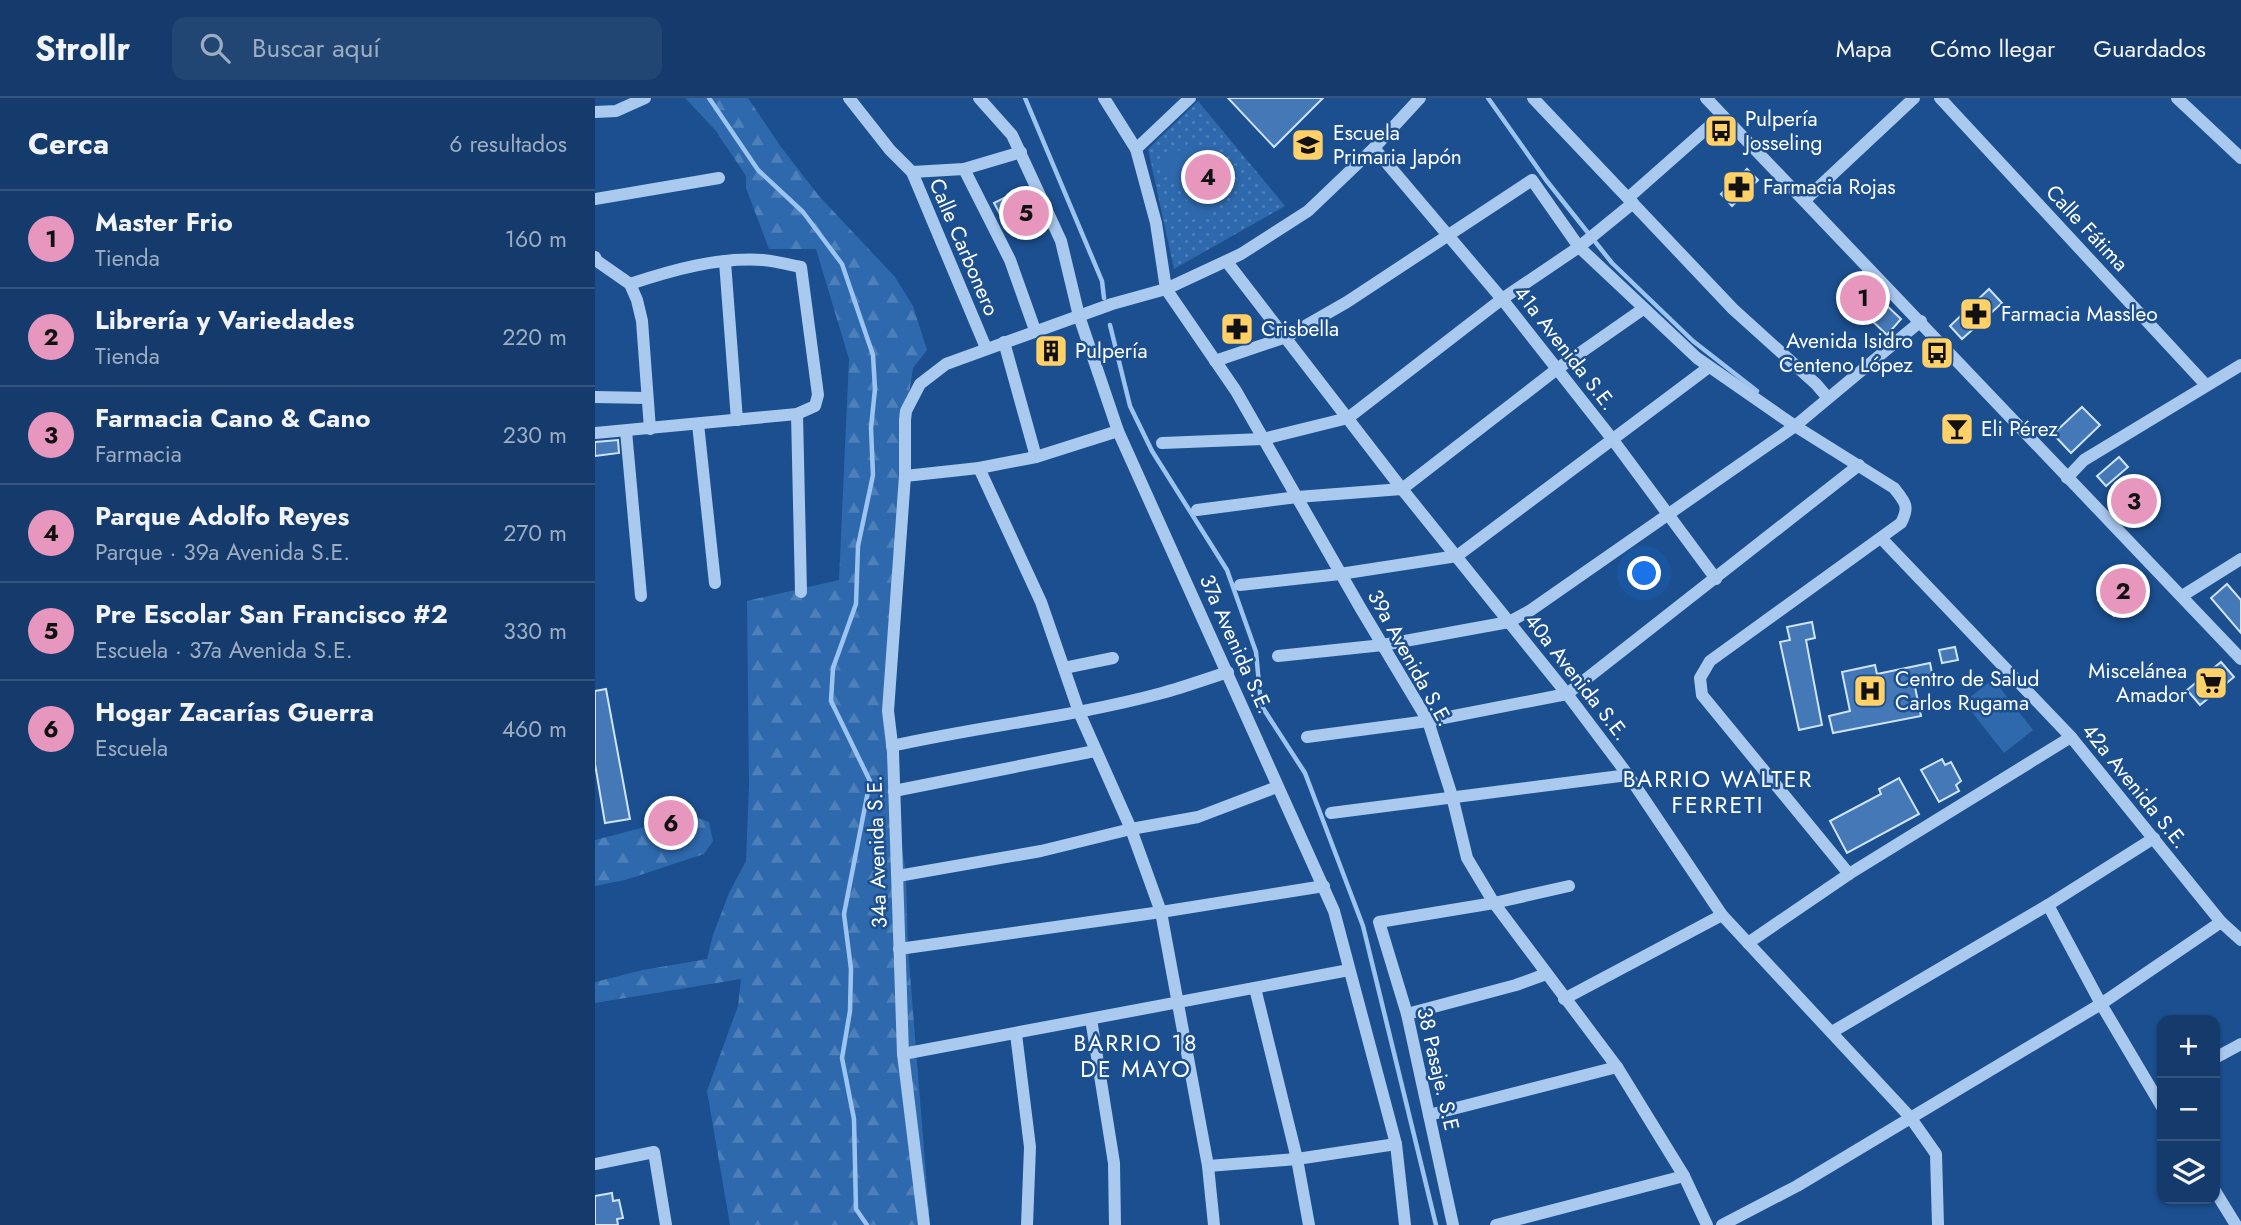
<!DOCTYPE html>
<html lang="es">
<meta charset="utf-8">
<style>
:root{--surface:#143b6b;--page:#214673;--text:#f1f3f6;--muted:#9dadc1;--line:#33557e;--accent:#e797bd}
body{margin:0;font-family:Jost,sans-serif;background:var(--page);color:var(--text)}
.controls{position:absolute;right:21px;bottom:21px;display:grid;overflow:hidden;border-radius:14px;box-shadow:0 2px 5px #0004}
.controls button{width:63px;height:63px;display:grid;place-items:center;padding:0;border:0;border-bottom:2px solid var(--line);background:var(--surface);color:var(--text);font:35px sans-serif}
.you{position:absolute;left:1050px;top:476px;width:24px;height:24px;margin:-18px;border:5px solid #fff;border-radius:50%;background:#1a73e8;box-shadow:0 0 0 10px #1a73e833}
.badge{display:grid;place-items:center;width:46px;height:46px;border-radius:50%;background:var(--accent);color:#111;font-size:23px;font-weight:700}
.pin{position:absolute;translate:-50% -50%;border:4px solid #fff;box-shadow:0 2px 7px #0006}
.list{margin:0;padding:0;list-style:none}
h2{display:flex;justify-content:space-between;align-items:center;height:91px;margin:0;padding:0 28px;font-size:30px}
h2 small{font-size:23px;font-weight:400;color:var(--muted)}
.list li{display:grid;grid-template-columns:46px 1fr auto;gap:21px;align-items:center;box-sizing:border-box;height:98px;padding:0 28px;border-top:2px solid var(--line)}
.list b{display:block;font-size:26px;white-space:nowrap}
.list p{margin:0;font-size:23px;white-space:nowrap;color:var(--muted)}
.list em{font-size:23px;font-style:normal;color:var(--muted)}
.icon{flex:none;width:38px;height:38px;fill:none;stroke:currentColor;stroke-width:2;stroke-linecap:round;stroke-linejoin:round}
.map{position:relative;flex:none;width:1646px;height:1127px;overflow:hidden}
header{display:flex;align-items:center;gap:42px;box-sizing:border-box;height:98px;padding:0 35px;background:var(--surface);border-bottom:2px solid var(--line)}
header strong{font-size:33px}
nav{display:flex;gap:38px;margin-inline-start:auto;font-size:24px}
.search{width:490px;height:63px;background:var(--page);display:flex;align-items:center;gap:18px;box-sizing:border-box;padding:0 24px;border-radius:14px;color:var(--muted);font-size:26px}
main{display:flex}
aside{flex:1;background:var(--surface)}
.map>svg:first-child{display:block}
.forest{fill:url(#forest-firs)}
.park{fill:url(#park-dots)}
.pitch{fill:#2e69ad}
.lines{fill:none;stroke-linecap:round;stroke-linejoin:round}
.stream{stroke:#9cc4f0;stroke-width:4.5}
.building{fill:#4478b7;stroke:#cfe3fa;stroke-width:2}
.minor{stroke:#a9c9ee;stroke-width:12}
.labels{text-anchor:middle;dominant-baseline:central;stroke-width:5;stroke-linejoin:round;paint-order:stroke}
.poi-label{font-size:21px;fill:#fff;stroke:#1b4f8f;text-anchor:start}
.street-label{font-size:21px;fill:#fff;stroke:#1b4f8f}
.neighbourhood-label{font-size:23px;letter-spacing:2px;fill:#fff;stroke:#1b4f8f}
</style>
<header>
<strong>Strollr</strong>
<div class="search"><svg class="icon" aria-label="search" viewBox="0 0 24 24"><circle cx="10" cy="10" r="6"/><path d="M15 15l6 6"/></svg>Buscar aquí</div>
<nav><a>Mapa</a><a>Cómo llegar</a><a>Guardados</a></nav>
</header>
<main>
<aside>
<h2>Cerca<small>6 resultados</small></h2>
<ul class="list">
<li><span class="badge">1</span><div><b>Master Frio</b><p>Tienda</p></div><em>160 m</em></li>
<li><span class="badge">2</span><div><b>Librería y Variedades</b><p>Tienda</p></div><em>220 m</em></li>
<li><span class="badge">3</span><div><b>Farmacia Cano &amp; Cano</b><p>Farmacia</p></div><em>230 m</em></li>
<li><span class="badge">4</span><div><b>Parque Adolfo Reyes</b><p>Parque · 39a Avenida S.E.</p></div><em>270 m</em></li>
<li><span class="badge">5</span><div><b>Pre Escolar San Francisco #2</b><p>Escuela · 37a Avenida S.E.</p></div><em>330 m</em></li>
<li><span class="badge">6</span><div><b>Hogar Zacarías Guerra</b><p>Escuela</p></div><em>460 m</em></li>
</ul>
</aside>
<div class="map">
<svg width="1646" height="1127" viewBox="0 0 1646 1127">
<defs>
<pattern id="forest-firs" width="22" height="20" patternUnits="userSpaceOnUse" patternTransform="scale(1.75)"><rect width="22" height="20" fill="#2e69ad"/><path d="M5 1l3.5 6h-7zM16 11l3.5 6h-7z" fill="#4d80b9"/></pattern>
<pattern id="park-dots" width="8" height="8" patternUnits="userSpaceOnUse" patternTransform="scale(1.75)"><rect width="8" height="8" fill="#2e69ad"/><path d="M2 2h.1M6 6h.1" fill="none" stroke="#4d80b9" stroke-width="1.8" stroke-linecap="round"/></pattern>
</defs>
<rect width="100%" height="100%" fill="#1b4f8f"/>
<g class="forest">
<polygon points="90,0 153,0 186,49 224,98 300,179 318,208 332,252 318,270 310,322 293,613 299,693 311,777 313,851 335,1127 135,1127 112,993 143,908 146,881 0,905 0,884 48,872 112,861 118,837 134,795 151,763 154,686 152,503 244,482 254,261 221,151 174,151 151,90 151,78 121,33"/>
<polygon points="96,717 114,724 118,743 109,756 30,782 0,788 0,742"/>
</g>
<polygon class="park" points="603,3 690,108 579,171 553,51"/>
<g class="pitch">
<polygon points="598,42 638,94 605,119 565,67"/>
<polygon points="1398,581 1438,632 1409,655 1369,604"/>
</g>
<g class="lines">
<g class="stream">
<polyline points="114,0 163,72 208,114 247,166 278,257 280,291 276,330 278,377 263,448 261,506 238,570 236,603 275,683 249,816 256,871 255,913 247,960 259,1021 261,1111 272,1127"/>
<polyline points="430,0 507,183 509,200"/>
<polyline points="893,0 951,82 1017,165 1098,243 1162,293"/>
<polyline points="515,227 535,308 557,353 632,472 661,554 666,607 710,675 768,828 841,1127"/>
</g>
</g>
<g class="building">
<polygon points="633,0 728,0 679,49"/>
<polygon points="1152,71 1163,82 1137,108 1126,96"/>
<polygon points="431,89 439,106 408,122 399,105"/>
<polygon points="1268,185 1306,221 1292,237 1253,200"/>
<polygon points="1394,191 1407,205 1367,241 1355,228"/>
<polygon points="459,241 467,245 470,258 444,267 442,260 443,247"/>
<polygon points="1487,309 1505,327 1476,355 1458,336"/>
<polygon points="23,342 24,355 0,358 0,344"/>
<polygon points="1524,359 1533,369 1511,388 1502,378"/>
<polygon points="1545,388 1555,398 1532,419 1523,408"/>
<polygon points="1537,469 1552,485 1519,518 1503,502"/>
<polygon points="1632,486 1646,502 1646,535 1616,500"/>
<polygon points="1217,524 1220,540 1211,542 1227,627 1204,632 1185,544 1195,542 1192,529"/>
<polygon points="1360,549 1363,562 1347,565 1344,552"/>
<polygon points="1626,564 1639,579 1605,607 1592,592"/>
<polygon points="1335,565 1339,585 1320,589 1326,618 1238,635 1234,618 1255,613 1247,574 1280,567 1282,576"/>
<polygon points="11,591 35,721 10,725 0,666 0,593"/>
<polygon points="1347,661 1350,667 1356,664 1366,683 1361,687 1364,693 1344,704 1326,672"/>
<polygon points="1304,680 1324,716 1252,755 1235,723 1286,696 1284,691"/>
<polygon points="17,1095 18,1103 24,1102 28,1120 22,1121 23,1127 0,1127 0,1098"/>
</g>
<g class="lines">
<g class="minor">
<polyline points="254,0 295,52 317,74 391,250"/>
<polyline points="384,0 417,37 466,143 484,218 523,333 739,813 801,1046 810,1127"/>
<polyline points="509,0 541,51 561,125 571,191 641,293 766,511 833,623 857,698 872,760 899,805 1022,969 1089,1078 1112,1127"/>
<polyline points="938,0 1138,211 1221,286 1233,300"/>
<polyline points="1111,0 1646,561"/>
<polyline points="1345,0 1611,287"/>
<polyline points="1582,0 1646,60"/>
<polyline points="0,14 21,13 50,0"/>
<polyline points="779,50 907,201 1018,342 1121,481"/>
<polyline points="541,51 595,0"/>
<polyline points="369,71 415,162 440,232"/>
<polyline points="317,74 369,71 426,54"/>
<polyline points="1033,100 1127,17"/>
<polyline points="0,101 124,80"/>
<polyline points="1210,102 1319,0"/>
<polyline points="0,159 2,163 35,186 42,202 47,223 55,331"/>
<polyline points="130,164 142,322"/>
<polyline points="632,164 807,391 972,596 1033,677 1127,817 1315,1019 1341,1056 1343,1127"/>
<polyline points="409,244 441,359"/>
<path d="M 620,263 L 691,239 L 752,204 L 937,82 L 984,149 L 1102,260 L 1200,328 L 1299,390 C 1310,404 1315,408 1306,425 L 1115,563 L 1105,580 L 1107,597 L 1254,776"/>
<polyline points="0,299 52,300"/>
<polyline points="202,316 206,494"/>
<polyline points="103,326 120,485"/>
<polyline points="31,333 46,498"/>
<path d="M 0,335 L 202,316 L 220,308 L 223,297 L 206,169 C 194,167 181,163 168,162 C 123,159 77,172 35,186"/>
<polyline points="567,345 668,341 753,320 907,201 984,149 1038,105"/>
<polyline points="384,370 446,504 484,614 536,731 566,814 613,1068 619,1127"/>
<polyline points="310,378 384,370 441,359 523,333"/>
<polyline points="1472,380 1489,362 1646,267"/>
<polyline points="602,412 702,399 807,391 962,271 1048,211"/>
<polyline points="1286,440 1476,639 1626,824 1646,842"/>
<polyline points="645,487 745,476 862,458 1114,269"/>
<polyline points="1587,498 1646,461"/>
<polyline points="683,558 788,547 914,524 936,512 1200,328 1326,223"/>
<polyline points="469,570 518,560"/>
<polyline points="712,639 833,623 972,596 1264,367"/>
<path d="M 297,648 C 386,628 478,619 567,595 C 589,589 611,581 633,574"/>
<polyline points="299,693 500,653"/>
<polyline points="736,715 1033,677"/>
<polyline points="303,778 446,753 536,731 603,719 682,689"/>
<polyline points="1453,807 1506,906 1567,1009"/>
<polyline points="1153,845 1254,776 1476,639"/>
<polyline points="304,851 566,814 729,788"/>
<polyline points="660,890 702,1061 714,1127"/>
<polyline points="969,901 1127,817"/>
<polyline points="812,916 921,887 951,876"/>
<polyline points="496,921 519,1065 520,1127"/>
<polyline points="1237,934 1453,807 1559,740"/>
<polyline points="421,936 435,1049 432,1127"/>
<polyline points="308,956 754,872"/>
<polyline points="1620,960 1646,946"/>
<polyline points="834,1017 1022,969"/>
<polyline points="0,1066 59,1054 71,1127"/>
<polyline points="613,1068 702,1061 801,1046"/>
<polyline points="1620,1093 1641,1127"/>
<polyline points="329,1127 308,956 298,654 293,613 310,378 310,322 311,313 325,286 351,266 517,206 571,191 646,156 713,113 779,50 825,0"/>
<polyline points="858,1127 812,916 784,824 899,805 974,788"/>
<polyline points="901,1127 1089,1078"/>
<polyline points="1127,1127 1202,1088 1506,906 1626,824"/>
</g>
</g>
<defs>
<symbol id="bus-square" viewBox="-11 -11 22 22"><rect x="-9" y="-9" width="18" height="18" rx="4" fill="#ffd166" stroke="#1b4f8f"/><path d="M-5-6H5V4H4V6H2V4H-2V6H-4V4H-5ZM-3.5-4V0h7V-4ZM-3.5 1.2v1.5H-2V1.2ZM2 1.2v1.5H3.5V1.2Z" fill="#111"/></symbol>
<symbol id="school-square" viewBox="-11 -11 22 22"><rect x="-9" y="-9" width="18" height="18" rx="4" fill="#ffd166" stroke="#1b4f8f"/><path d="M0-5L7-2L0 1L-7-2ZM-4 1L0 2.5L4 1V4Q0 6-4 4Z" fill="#111"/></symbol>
<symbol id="pharmacy-square" viewBox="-11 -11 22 22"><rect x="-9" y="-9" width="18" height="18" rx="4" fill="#ffd166" stroke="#1b4f8f"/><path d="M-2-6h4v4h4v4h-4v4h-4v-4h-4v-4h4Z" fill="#111"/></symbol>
<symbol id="building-square" viewBox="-11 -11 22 22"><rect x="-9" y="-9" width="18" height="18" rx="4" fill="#ffd166" stroke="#1b4f8f"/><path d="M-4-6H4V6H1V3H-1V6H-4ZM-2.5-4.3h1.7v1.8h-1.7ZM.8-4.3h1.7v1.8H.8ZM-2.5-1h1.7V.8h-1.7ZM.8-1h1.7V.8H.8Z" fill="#111"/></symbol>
<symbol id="bar-square" viewBox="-11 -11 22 22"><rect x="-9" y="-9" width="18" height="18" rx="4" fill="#ffd166" stroke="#1b4f8f"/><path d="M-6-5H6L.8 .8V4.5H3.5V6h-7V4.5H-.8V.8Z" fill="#111"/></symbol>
<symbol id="supermarket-square" viewBox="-11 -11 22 22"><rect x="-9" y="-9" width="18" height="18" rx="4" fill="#ffd166" stroke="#1b4f8f"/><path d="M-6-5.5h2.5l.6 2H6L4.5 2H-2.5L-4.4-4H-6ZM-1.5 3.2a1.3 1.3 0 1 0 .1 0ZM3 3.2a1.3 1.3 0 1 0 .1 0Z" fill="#111"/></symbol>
<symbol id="hospital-square" viewBox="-11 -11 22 22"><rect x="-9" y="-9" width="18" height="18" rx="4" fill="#ffd166" stroke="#1b4f8f"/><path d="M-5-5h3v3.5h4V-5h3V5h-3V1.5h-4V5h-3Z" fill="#111"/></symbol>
</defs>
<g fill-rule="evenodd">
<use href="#bus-square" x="1107" y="14" width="38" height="38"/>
<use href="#school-square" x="694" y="28" width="38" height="38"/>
<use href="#pharmacy-square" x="1125" y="70" width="38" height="38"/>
<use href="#pharmacy-square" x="1362" y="197" width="38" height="38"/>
<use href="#pharmacy-square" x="623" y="212" width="38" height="38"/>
<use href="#building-square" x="437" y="234" width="38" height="38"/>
<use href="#bus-square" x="1323" y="236" width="38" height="38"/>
<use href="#bar-square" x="1343" y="312" width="38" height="38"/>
<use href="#supermarket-square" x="1597" y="566" width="38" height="38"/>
<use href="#hospital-square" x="1256" y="574" width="38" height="38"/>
</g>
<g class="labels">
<g class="poi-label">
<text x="1150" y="21">Pulpería<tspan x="1150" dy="24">Josseling</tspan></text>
<text x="738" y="35">Escuela<tspan x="738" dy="24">Primaria Japón</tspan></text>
<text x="1168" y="89">Farmacia Rojas</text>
<text x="1406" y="216">Farmacia Massleo</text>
<text x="666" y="231">Crisbella</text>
<text x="1318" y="243" text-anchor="end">Avenida Isidro<tspan x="1318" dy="24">Centeno López</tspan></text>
<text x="480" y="253">Pulpería</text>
<text x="1386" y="331">Eli Pérez</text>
<text x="1592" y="573" text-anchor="end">Miscelánea<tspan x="1592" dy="24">Amador</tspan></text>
<text x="1300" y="581">Centro de Salud<tspan x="1300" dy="24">Carlos Rugama</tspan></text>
</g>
<g class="street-label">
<text transform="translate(1492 130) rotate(47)">Calle Fátima</text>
<text transform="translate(369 149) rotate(67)">Calle Carbonero</text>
<text transform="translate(970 250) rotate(52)">41a Avenida S.E.</text>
<text transform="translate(641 546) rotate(66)">37a Avenida S.E.</text>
<text transform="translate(815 560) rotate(61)">39a Avenida S.E.</text>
<text transform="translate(982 579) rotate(52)">40a Avenida S.E.</text>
<text transform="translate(1540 688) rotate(51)">42a Avenida S.E.</text>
<text transform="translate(282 754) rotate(-92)">34a Avenida S.E.</text>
<text transform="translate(843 971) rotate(77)">38 Pasaje. S.E</text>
</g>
<g class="neighbourhood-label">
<text x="1123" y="681">BARRIO WALTER<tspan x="1123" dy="26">FERRETI</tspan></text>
<text x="541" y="945">BARRIO 18<tspan x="541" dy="26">DE MAYO</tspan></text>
</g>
</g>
</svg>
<div class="controls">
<button>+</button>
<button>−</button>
<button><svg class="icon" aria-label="layers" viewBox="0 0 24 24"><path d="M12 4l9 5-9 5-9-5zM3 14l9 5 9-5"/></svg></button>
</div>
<div class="you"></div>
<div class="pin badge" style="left:1268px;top:200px">1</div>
<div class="pin badge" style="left:1528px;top:493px">2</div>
<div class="pin badge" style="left:1539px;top:403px">3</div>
<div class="pin badge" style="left:613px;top:79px">4</div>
<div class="pin badge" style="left:431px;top:115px">5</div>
<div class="pin badge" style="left:76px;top:725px">6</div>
</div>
</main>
